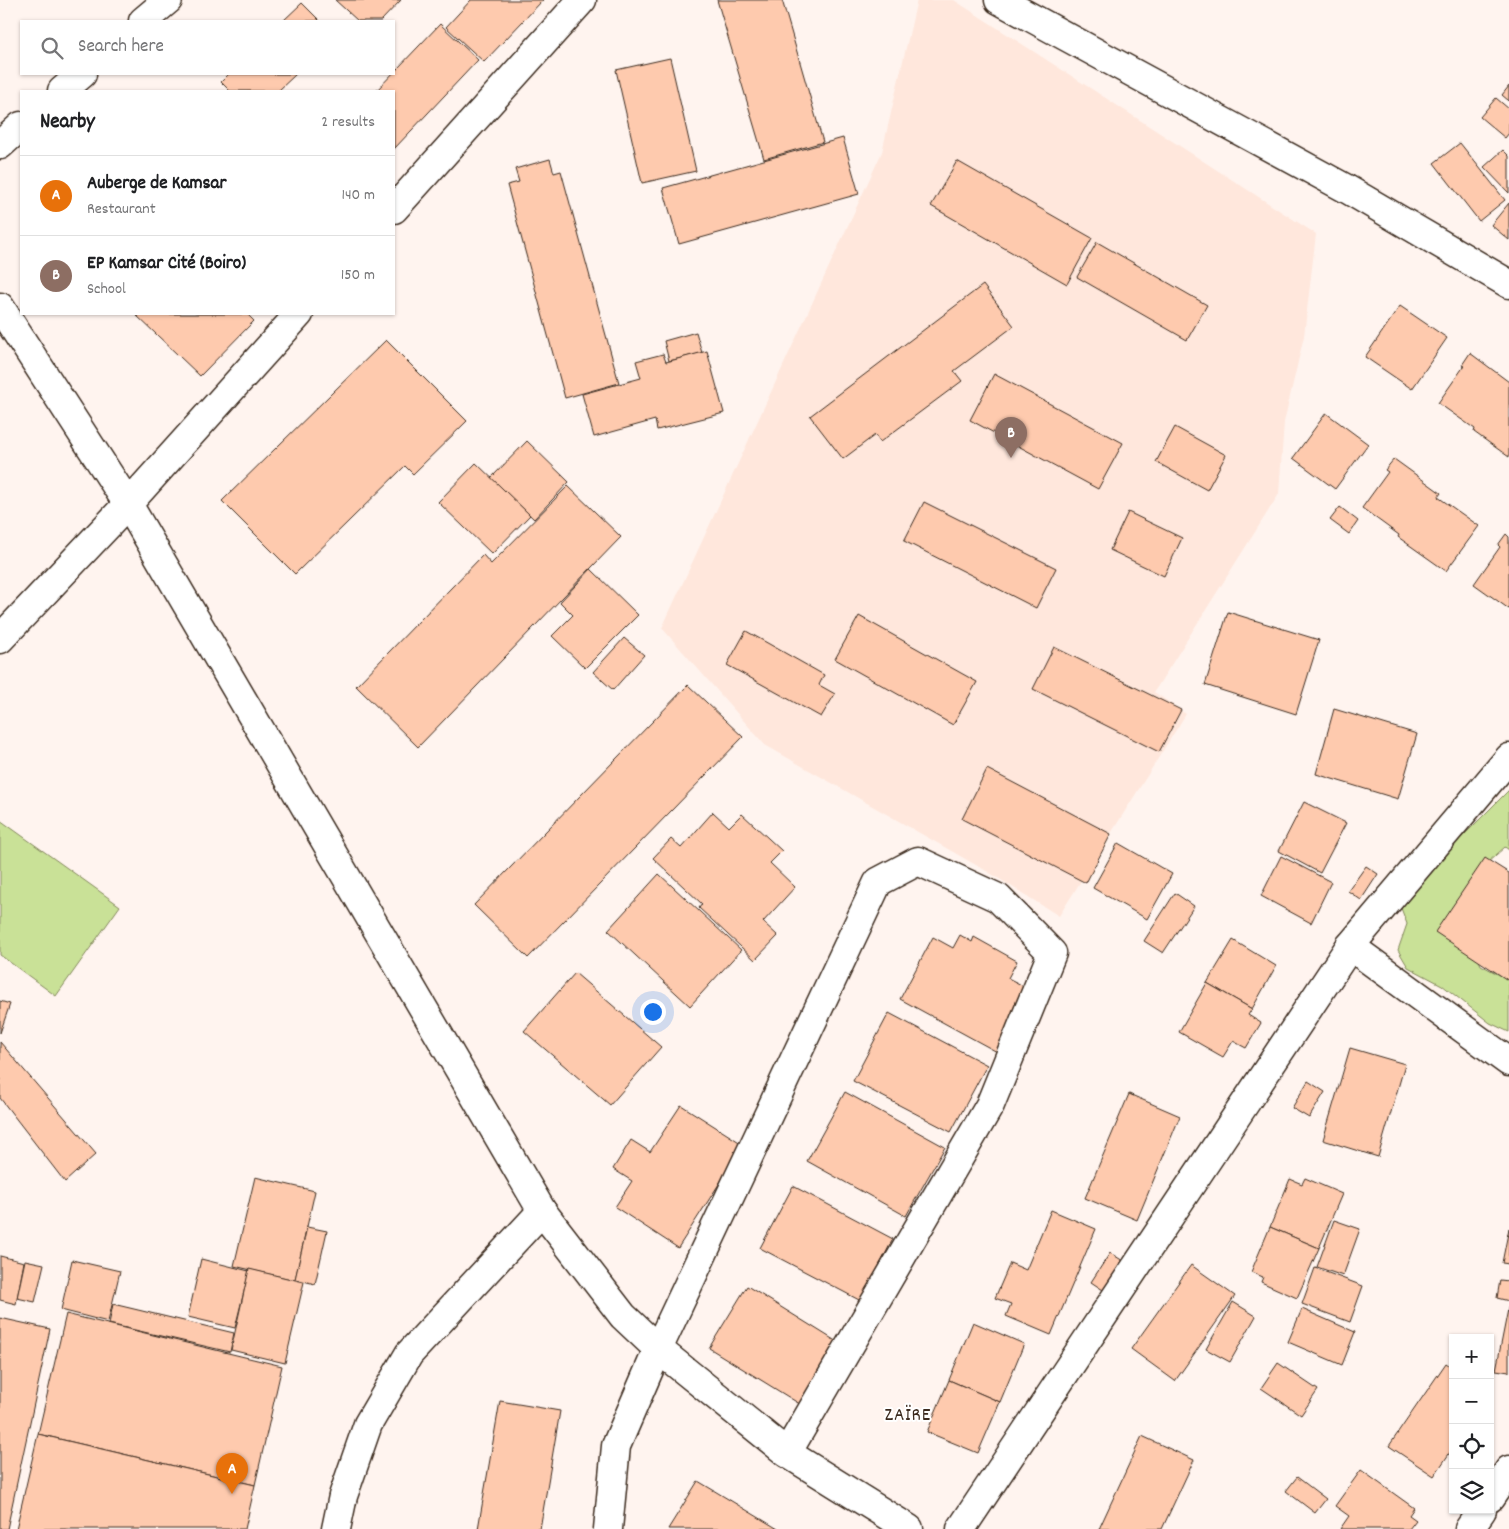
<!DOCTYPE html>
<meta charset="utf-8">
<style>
:root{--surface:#fff;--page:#f6f6f6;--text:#202124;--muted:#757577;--line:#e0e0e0;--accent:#c8321e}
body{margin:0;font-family:Dekko,sans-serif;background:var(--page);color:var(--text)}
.controls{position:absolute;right:15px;bottom:15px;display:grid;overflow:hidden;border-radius:0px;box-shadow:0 1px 4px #0004}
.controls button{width:45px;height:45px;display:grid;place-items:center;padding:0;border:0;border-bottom:1px solid var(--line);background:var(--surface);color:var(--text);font:25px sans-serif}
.you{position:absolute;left:652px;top:1011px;width:18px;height:18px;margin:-12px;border:4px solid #fff;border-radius:50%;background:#1a73e8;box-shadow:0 0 0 8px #1a73e833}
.badge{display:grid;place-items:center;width:32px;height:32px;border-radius:50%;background:var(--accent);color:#fff;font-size:16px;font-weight:700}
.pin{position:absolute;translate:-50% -41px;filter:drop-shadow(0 1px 2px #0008)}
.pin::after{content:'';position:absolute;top:26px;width:18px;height:15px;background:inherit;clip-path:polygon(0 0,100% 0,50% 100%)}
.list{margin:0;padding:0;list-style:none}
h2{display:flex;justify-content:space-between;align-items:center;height:65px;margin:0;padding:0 20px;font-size:21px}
h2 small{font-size:16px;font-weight:400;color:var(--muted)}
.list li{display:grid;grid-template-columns:32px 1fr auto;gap:15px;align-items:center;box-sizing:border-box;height:80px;padding:0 20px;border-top:1px solid var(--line)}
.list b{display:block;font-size:19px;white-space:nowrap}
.list p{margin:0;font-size:16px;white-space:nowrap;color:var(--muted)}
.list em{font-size:16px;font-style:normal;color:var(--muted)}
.icon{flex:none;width:28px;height:28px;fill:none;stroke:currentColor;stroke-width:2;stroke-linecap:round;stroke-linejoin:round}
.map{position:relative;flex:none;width:1509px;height:1529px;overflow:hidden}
.search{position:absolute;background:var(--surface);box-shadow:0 1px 4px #0004;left:20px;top:20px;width:375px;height:55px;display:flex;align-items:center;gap:12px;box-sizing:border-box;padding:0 18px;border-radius:0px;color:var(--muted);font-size:19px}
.panel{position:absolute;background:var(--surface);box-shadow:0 1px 4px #0004;left:20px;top:90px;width:375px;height:225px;border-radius:0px}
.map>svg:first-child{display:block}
.built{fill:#ffe7dc}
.green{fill:#c9e197;stroke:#82865a}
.building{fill:#fecaae;stroke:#3b2a1e}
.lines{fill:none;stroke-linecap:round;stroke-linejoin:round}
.minor-casing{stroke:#3b2a1e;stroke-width:31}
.minor{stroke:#fff;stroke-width:28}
.labels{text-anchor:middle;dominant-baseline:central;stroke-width:4;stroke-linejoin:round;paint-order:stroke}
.neighbourhood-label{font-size:19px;letter-spacing:1px;fill:#3b2a1e;stroke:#fff}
</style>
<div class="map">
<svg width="1509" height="1529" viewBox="0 0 1509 1529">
<rect width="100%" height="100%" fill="#fff4ef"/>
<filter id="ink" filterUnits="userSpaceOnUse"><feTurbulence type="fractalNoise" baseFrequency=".02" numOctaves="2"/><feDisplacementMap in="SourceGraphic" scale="10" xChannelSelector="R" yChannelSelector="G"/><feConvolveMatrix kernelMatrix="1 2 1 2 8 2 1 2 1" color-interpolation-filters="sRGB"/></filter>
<g filter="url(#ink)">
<polygon class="built" points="917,0 954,0 1316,234 1304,336 1284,422 1279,494 1154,692 1186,714 1059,916 990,873 765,745 662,628 882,152"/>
<g class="green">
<polygon points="1509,790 1509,850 1505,847 1487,863 1466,932 1481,965 1509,980 1509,1032 1490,1023 1442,985 1408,967 1398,950 1407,924 1401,908 1446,853"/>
<polygon points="0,820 120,906 56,996 0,955"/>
</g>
<g class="building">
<polygon points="335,0 401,0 381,21 358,21"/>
<polygon points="471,0 543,0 484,62 446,27"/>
<polygon points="717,0 782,0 823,142 764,159"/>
<polygon points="302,3 320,21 283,21"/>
<polygon points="440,24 478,60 394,149 394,91 376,91"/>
<polygon points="670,58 696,171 642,183 616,70"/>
<polygon points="229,74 296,74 278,91 230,91 221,82"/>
<polygon points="1509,86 1509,101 1502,95"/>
<polygon points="1496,98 1509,109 1509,133 1505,138 1480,117"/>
<polygon points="843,138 859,194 679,244 663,188"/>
<polygon points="1460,143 1505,200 1479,221 1434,163"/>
<polygon points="1503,150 1509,156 1509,193 1484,167"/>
<polygon points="550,159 554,173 561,171 619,383 565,398 507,185 519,182 515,169"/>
<polygon points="957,161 1092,238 1067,284 931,206"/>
<polygon points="1509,203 1509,240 1491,225"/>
<polygon points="1097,242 1207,305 1187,340 1077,277"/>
<polygon points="983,285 1014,326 954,371 962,381 880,442 875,435 843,459 810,416"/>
<polygon points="1400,306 1447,338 1412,389 1365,357"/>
<polygon points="135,314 247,314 254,321 200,376"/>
<polygon points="696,332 702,353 669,361 664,341"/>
<polygon points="386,340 467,421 413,474 405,466 295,574 222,501"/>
<polygon points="707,351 724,413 657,430 655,420 594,437 582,394 641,378 636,361 663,354 666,362"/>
<polygon points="1470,353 1509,382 1509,457 1474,432 1475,429 1438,403 1464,366 1462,365"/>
<polygon points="994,374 1123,443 1098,489 970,420"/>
<polygon points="1326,413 1368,444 1335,489 1293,458"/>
<polygon points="1175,427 1226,455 1207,490 1156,462"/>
<polygon points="527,441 569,482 534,519 491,478"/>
<polygon points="1394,459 1441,493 1438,497 1479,526 1446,571 1398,537 1399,535 1362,508 1388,472 1385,470"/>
<polygon points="476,463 530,515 492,554 438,502"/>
<polygon points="568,486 621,537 418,747 356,686 483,555 491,564"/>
<polygon points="924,502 1056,568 1036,608 904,541"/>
<polygon points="1340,507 1358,521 1349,534 1330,520"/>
<polygon points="1128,512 1182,538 1164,576 1110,550"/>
<polygon points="1506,534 1509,537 1509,609 1474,584 1500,547 1498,545"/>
<polygon points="591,569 638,615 585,668 552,636 573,615 560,602"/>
<polygon points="1228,612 1319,640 1296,714 1205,685"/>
<polygon points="859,616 977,682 953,725 835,659"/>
<polygon points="746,631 824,675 819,685 835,694 821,717 727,665"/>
<polygon points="624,638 644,655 613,690 593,672"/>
<polygon points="1054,647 1181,710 1159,752 1033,689"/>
<polygon points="688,685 743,737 528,958 474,905"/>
<polygon points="1334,709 1417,734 1398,799 1316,774"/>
<polygon points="987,769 1111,834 1086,883 962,819"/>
<polygon points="1304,802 1346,823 1320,873 1279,851"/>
<polygon points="713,812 729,827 742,814 782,851 770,863 795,887 763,922 778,936 755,960 699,908 702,904 653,858 671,839 681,848"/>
<polygon points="1118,843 1172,874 1147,919 1093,888"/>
<polygon points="1281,856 1331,882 1311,923 1261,896"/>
<polygon points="1485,858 1509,873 1509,981 1435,932"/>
<polygon points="1366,866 1378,874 1361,900 1348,891"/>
<polygon points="659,874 741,950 690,1006 608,930"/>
<polygon points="1175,893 1194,906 1163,953 1144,941"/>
<polygon points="960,935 972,942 974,937 1017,961 1008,978 1033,991 999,1053 900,999 933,937 953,948"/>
<polygon points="1233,940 1276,966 1252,1009 1207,983"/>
<polygon points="575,973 661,1047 610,1105 524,1031"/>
<polygon points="1207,983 1252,1009 1248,1015 1261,1023 1246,1048 1233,1041 1223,1057 1179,1032"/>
<polygon points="0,1001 10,1004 0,1033"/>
<polygon points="889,1013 987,1065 951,1132 853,1081"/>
<polygon points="0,1042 96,1154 65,1182 0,1098"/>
<polygon points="1350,1048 1405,1064 1378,1157 1323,1140"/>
<polygon points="1308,1081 1325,1092 1309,1118 1292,1108"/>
<polygon points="845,1092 945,1147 906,1216 807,1161"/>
<polygon points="1129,1094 1180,1116 1137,1220 1085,1198"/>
<polygon points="681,1105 744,1145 678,1248 615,1207 632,1181 613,1169 631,1140 650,1152"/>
<polygon points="255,1177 315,1191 295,1280 234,1266"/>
<polygon points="1305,1178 1342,1194 1319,1248 1270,1227 1290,1179 1302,1184"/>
<polygon points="793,1186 893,1239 861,1301 760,1248"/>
<polygon points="1051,1210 1096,1229 1051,1335 1006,1316 1011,1304 995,1298 1010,1263 1026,1270"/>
<polygon points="1334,1220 1360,1229 1343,1276 1317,1267"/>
<polygon points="307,1227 327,1231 315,1284 295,1279"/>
<polygon points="1270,1227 1319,1248 1297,1298 1261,1282 1263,1277 1251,1272"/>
<polygon points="1509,1228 1509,1264 1502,1263"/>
<polygon points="1110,1253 1125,1262 1106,1292 1091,1282"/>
<polygon points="0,1256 24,1262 16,1304 0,1300"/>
<polygon points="201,1259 249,1271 235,1328 188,1317"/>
<polygon points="25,1260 44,1264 35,1302 17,1298"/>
<polygon points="72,1260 120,1271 108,1322 61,1310"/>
<polygon points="1191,1265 1235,1296 1175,1381 1131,1349"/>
<polygon points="1315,1268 1363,1286 1350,1322 1302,1304"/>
<polygon points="249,1269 304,1282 285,1363 231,1350"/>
<polygon points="1500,1280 1509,1281 1509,1301 1497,1298"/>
<polygon points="747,1286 842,1345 803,1406 709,1348"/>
<polygon points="1233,1302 1256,1316 1230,1362 1206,1349"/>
<polygon points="113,1304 234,1333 230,1352 109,1324"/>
<polygon points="1509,1304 1509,1372 1496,1370"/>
<polygon points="1302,1309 1355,1332 1342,1365 1288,1342"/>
<polygon points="66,1314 282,1366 255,1485 38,1434"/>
<polygon points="0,1318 50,1329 7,1529 0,1529"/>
<polygon points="973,1322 1024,1344 1000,1402 949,1380"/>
<polygon points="1278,1363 1318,1390 1301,1415 1261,1388"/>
<polygon points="1446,1363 1453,1368 1453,1448 1434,1476 1389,1446"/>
<polygon points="949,1380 1000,1402 978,1453 927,1432"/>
<polygon points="500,1401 560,1411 540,1529 478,1529"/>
<polygon points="38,1434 255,1485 245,1529 16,1529"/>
<polygon points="1142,1436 1194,1460 1162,1529 1099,1529"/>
<polygon points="1361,1470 1414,1508 1409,1515 1416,1520 1409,1529 1340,1529 1349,1516 1335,1506"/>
<polygon points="1297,1477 1326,1499 1315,1513 1286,1491"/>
<polygon points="698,1481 778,1529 668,1529"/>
</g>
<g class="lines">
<defs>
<g id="minor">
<polyline points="999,0 1347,189 1509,284"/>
<polyline points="143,21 168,0"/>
<polyline points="62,91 82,74"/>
<polyline points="0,145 21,126"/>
<polyline points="394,209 582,0"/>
<polyline points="0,307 128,504 542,1211 623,1316 658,1349 787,1453 909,1529"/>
<polyline points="0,639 128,504 299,314"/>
<polyline points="1350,946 1509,1062"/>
<polyline points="1490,1498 1509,1470"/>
<polyline points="336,1529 343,1496 368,1424 409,1354 542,1211"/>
<polyline points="608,1529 616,1446 658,1349 878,882 918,861 998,898 1052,953 990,1105 787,1453"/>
<polyline points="961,1529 1350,946 1509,758"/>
<polyline points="1469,1529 1482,1510"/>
</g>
</defs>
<use href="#minor" class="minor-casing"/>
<use href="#minor" class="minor"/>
</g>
</g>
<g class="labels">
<g class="neighbourhood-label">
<text x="908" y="1416">ZAÏRE</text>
</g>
</g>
</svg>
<div class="controls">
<button>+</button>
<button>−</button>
<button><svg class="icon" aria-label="locate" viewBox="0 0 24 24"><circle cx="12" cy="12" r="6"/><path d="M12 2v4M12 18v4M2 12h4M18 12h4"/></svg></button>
<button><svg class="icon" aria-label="layers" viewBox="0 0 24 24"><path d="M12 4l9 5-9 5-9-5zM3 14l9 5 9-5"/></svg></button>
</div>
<div class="you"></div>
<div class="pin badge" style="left:232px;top:1494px;background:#e8710a">A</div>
<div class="pin badge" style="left:1011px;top:458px;background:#8d6e63">B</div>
<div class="search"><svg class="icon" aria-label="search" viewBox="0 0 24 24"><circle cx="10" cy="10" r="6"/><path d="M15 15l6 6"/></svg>Search here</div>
<section class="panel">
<h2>Nearby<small>2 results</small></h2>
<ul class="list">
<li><span class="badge" style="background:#e8710a">A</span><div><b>Auberge de Kamsar</b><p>Restaurant</p></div><em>140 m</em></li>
<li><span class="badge" style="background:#8d6e63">B</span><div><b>EP Kamsar Cité (Boiro)</b><p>School</p></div><em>150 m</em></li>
</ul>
</section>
</div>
